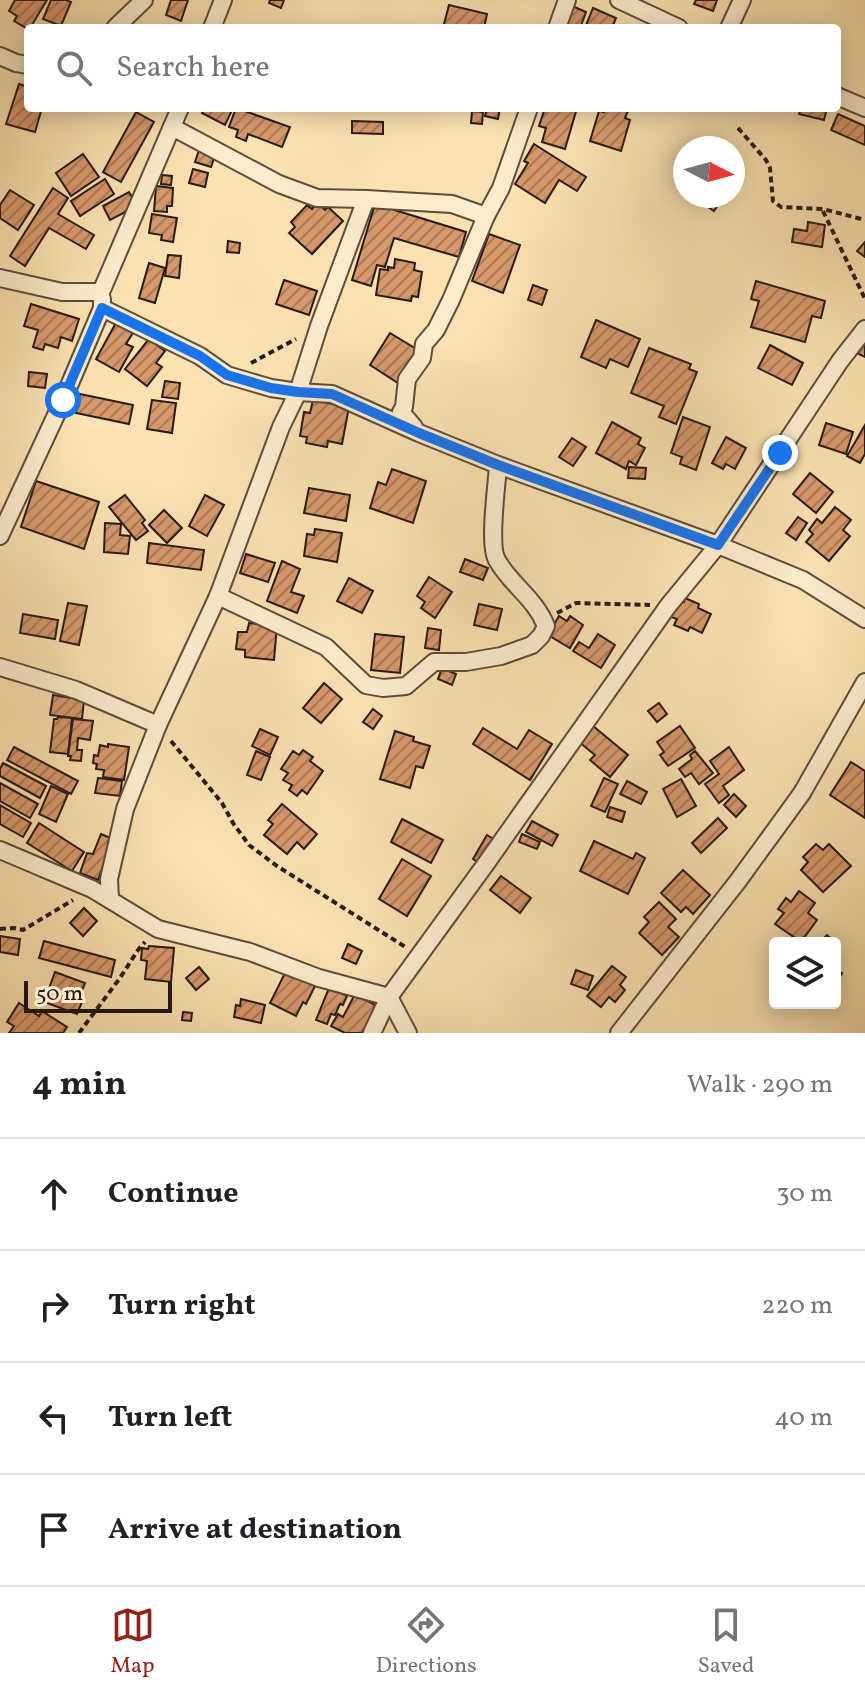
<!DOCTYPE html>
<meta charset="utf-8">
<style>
:root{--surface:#fff;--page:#f2f2f2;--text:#202124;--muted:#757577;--line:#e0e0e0;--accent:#8f2418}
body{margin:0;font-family:Vollkorn,serif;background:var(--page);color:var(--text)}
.controls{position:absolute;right:24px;bottom:24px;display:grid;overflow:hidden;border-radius:8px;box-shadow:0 4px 20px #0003}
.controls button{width:72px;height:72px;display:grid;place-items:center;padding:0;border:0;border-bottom:2px solid var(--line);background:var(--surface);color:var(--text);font:40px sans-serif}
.compass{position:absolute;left:673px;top:136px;width:72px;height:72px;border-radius:50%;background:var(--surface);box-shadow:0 4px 20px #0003;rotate:96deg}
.scale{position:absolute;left:24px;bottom:20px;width:148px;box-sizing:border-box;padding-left:8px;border:4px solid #271a15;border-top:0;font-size:22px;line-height:28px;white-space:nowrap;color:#271a15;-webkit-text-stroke:6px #fceccc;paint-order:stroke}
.stop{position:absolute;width:24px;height:24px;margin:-18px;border:6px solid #1a73e8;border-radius:50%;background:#fff}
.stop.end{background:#1a73e8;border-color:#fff;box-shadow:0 2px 8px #0008}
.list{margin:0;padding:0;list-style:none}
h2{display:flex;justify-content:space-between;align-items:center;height:104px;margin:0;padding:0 32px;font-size:34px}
h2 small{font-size:26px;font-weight:400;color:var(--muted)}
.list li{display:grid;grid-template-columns:52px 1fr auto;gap:24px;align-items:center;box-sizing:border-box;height:112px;padding:0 32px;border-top:2px solid var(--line)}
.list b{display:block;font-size:30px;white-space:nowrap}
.list em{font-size:26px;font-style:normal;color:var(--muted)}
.icon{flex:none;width:44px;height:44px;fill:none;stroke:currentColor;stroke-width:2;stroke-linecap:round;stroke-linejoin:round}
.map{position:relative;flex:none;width:865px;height:1033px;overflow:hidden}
.search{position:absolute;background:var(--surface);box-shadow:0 4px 20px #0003;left:24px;right:24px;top:24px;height:88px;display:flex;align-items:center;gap:20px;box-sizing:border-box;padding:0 28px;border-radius:8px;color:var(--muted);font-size:30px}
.sheet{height:552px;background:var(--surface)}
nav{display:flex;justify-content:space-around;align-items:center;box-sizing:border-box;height:112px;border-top:2px solid var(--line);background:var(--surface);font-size:22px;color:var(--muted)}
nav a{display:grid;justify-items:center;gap:4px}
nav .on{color:var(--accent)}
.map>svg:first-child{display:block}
.building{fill:url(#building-hatch);stroke:#271a15;stroke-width:2}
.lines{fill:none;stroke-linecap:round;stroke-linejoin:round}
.minor-casing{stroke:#5c4c3c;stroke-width:20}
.path{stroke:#271a15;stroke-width:4;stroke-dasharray:6 4;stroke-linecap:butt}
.minor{stroke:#fceccc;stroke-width:16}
.route{stroke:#1a73e8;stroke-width:10}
</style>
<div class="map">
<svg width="865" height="1033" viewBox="0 0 865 1033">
<defs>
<pattern id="building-hatch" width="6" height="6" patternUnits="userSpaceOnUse" patternTransform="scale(2)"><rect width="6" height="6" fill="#d7986c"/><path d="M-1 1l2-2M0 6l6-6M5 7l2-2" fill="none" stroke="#ae7b58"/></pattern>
</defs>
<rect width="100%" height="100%" fill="#fae1b1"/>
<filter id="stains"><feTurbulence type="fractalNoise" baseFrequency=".0025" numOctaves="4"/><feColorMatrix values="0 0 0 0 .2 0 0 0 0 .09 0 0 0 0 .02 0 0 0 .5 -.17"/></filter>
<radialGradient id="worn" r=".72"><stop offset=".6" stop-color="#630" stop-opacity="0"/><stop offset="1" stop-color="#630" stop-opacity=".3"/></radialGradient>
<g class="building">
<polygon points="15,0 47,0 30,28 28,29 14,21 17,16 9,11"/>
<polygon points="51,0 66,0 71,2 61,26 43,19"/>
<polygon points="171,0 188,0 181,21 166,15"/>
<polygon points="270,0 284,0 281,8 269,3"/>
<polygon points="696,0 717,0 713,11 694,4"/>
<polygon points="449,5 487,14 484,28 443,28"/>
<polygon points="570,5 586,12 580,28 561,28"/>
<polygon points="593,8 616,18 612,28 585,28"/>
<polygon points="19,84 28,87 28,108 42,108 35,132 6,124"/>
<polygon points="204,108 233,108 225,125 202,113"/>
<polygon points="236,108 290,127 282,147 248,134 246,141 236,137 238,130 229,127"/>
<polygon points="487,108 500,108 498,119 485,116"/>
<polygon points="545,108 577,108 565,149 542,142 546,128 539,126"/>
<polygon points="605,108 618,108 628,111 625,118 630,120 621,151 590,141 599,111 604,112"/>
<polygon points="801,108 827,108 824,120 799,114"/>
<polygon points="472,111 483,112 482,124 471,123"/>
<polygon points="136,112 154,122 121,182 103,172"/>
<polygon points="838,114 865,126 865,145 831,130"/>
<polygon points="352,121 383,122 383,134 352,133"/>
<polygon points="534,144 586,177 577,191 559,180 545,203 515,184 528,163 524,161"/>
<polygon points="200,147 216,153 211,167 195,162"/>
<polygon points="83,154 99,177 71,196 56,173"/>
<polygon points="193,169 208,173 205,187 189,183"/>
<polygon points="162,175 172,176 171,185 161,184"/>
<polygon points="105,179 114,194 80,216 71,201"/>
<polygon points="156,186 173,188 172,206 167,206 167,212 154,211"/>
<polygon points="53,188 68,198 58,214 94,235 86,249 49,228 25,266 10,256"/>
<polygon points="10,190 34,205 18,230 0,218 0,205"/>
<polygon points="129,192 137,206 110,220 103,206"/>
<polygon points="692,196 724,196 714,211"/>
<polygon points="317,203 325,210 328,207 343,221 312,254 289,233 295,227 291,222 307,205 312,209"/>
<polygon points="375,204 466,232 459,257 394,238 385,267 377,265 371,286 352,280"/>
<polygon points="152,214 177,218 173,242 161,240 162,235 149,233"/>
<polygon points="808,222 825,225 822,247 792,242 794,229 807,231"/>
<polygon points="489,234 520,245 503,293 472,281"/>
<polygon points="228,241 240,243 239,253 227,252"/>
<polygon points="865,242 865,257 857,251"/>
<polygon points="168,255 181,256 179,278 165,276"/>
<polygon points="395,259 415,263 414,270 422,272 418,297 412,296 411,301 376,295 380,269 388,270 388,267 394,268"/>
<polygon points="149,263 165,268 155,303 139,298"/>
<polygon points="284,280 317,291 309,315 276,304"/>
<polygon points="756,281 825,301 821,318 812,316 805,342 751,327 759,301 751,299"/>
<polygon points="533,285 547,290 542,305 528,300"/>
<polygon points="31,304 79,319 72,341 61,337 58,348 45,344 43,350 33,347 38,330 24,326"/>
<polygon points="596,320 640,339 628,367 610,359 606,368 581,357"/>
<polygon points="117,321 134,331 126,344 133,347 119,372 96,359"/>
<polygon points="390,333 418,350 398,383 370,365"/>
<polygon points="149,339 165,351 156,363 162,367 147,386 125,369"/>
<polygon points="865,339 865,357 857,353"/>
<polygon points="770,345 803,363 792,385 758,368"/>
<polygon points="649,348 691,364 689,369 697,372 676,424 659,417 664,406 631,393"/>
<polygon points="29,372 47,374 45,388 28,386"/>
<polygon points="165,381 180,383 178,399 162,397"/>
<polygon points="80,394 133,405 129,424 76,413"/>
<polygon points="152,400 176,403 172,433 147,429"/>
<polygon points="313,400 349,407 342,444 328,441 327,447 306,443 307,437 300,436 304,412 310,413"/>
<polygon points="683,417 710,427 696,470 680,464 682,457 671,453"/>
<polygon points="612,422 641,438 638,444 645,448 636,465 629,461 626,469 596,453"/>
<polygon points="826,423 853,432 846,454 819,445"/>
<polygon points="865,425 865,454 860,463 847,456"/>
<polygon points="726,437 746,448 735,469 726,464 723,469 712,463"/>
<polygon points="572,438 586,447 573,466 559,457"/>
<polygon points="629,467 646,468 645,479 628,478"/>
<polygon points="392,469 426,481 413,523 370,508 378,482 386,485"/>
<polygon points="810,473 833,492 816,513 793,494"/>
<polygon points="36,481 99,502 84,549 21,527"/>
<polygon points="309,488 350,495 346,521 304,513"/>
<polygon points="125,495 145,520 142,523 148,531 136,540 109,507"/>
<polygon points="205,495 224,505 207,536 189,526"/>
<polygon points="835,507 851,520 843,530 850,536 829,561 806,542 813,534 809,530 817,519 822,523"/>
<polygon points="164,510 182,528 167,543 149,525"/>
<polygon points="798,517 807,523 796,540 786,533"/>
<polygon points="105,523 121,524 120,535 130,536 128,554 104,552"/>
<polygon points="315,529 342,533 337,562 304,556 307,534 314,535"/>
<polygon points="149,543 204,550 201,570 147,563"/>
<polygon points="246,554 275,563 268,582 240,573"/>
<polygon points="465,559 488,568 483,580 460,572"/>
<polygon points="282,561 300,569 291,592 304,596 297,613 267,601"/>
<polygon points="429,577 452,592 435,618 421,608 425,602 417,596"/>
<polygon points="349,578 373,591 362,613 337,601"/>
<polygon points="685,598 699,604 698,608 711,614 702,633 690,627 688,631 674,625 677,619 671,617 678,600 684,602"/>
<polygon points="68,603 87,606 79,645 60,641"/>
<polygon points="479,604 502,609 497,630 474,625"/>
<polygon points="23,614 58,620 55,639 20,633"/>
<polygon points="559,616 567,621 570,616 583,625 570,648 548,635"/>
<polygon points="249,623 277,626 274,660 245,657 245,650 236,649 238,632 247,632"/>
<polygon points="428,628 441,630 439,650 425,648"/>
<polygon points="375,634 404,637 400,673 371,670"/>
<polygon points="598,634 615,645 601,668 573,651 579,642 589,648"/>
<polygon points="442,668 456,674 452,685 438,679"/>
<polygon points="324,683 342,699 321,723 303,708"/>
<polygon points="53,695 84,700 82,719 50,715"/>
<polygon points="659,703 667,714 657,722 648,711"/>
<polygon points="373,709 382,716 373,729 363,722"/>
<polygon points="58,717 72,718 68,754 50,752 54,719 57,719"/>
<polygon points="73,719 93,721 90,740 78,738 77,750 82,750 81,761 70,760 71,756 68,756"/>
<polygon points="593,726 628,755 610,777 590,760 595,755 579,742"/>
<polygon points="680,726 695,748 668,766 660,755 664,752 657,742"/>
<polygon points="483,728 517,749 529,730 552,744 530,780 473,744"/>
<polygon points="260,729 278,737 270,755 252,746"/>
<polygon points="395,731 414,737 413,741 430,746 423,768 416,766 410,788 380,779"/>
<polygon points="108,744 129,747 124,780 103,777 104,770 96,769 97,764 93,763 94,755 98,756 100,745 108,747"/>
<polygon points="14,747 78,781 71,794 7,760"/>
<polygon points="729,747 744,770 723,786 729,795 719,803 705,784 719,774 710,761"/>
<polygon points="303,750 313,757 310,761 323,771 307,794 302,790 297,796 289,790 292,785 283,780 288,773 281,769 293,751 299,755"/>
<polygon points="256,751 270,757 261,780 247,775"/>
<polygon points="695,751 713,773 699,784 691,773 685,777 679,769 692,759 690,755"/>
<polygon points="851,762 865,771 865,818 830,795"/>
<polygon points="3,763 46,786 40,798 0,776 0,769"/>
<polygon points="98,778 122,781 120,796 95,793"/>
<polygon points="604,778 618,784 605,812 591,806"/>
<polygon points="681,779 696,806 677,817 663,789"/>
<polygon points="627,781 647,792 641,804 620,794"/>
<polygon points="0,783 38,804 30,818 0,801"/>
<polygon points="51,786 68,794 56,822 39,814"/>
<polygon points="734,794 746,806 736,817 724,805"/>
<polygon points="282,804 317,834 304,849 297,842 287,854 264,835 273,824 268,820"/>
<polygon points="0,805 31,823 23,837 0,824"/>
<polygon points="610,807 625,812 622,822 607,817"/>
<polygon points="718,818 727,828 701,853 692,843"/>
<polygon points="402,819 443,840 431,863 391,842"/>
<polygon points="532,821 558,835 552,846 526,832"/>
<polygon points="39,823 84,852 72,871 27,843"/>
<polygon points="101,834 113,839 98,880 80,873 87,853 93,854"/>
<polygon points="522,834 540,842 537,849 519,842"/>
<polygon points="487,835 495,840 481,864 473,859"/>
<polygon points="594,841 633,859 636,853 645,858 628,894 580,871"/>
<polygon points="816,844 823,850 829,844 851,866 823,892 801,870 808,862 803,857"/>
<polygon points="402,859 431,876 407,916 379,899"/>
<polygon points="683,870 710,895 693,914 686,907 681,912 661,893"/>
<polygon points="501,876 531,898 520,913 490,890"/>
<polygon points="799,891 815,903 808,913 817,920 801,942 775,924 784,913 778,909 786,898 791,902"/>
<polygon points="659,902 676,919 668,927 679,937 662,955 639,933 649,922 644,917"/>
<polygon points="84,908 97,921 83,936 70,923"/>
<polygon points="827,935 836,943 835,944 835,943 819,943"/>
<polygon points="0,936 20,939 18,955 0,952"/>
<polygon points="44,941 115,960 111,977 39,958"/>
<polygon points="348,944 362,951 356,964 342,958"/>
<polygon points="149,946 174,948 171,982 145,979 147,961 141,960 142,948 148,949"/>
<polygon points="612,966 626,977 620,985 625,990 615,1002 609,997 601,1007 587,996"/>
<polygon points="199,967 209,979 196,990 186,978"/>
<polygon points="835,968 842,973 835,985"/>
<polygon points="576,970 593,976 588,990 571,984"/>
<polygon points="286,971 315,986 306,1004 303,1002 296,1016 270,1003"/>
<polygon points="55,972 85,983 78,1001 82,1002 77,1014 44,1002"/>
<polygon points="329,988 347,996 343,1005 340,1004 335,1015 331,1014 327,1024 316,1020"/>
<polygon points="355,994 377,1006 362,1033 345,1033 331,1026 338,1014 343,1017"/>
<polygon points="241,999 265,1005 261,1023 234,1017 236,1005 240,1006"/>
<polygon points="19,1003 39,1016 42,1011 67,1027 63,1033 9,1033 14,1026 7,1022"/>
<polygon points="183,1012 192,1013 191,1021 182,1020"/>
</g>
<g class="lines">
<defs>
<g id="minor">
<polyline points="619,0 679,28"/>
<polyline points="115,28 144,0"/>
<polyline points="212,28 223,0"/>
<polyline points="557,28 567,0"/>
<polyline points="729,28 742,0"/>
<polyline points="0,56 16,63 28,65"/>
<polyline points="837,96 865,108"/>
<polyline points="172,127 279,184 317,198 366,199 452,204 486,216 501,188 529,108"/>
<polyline points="0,278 62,292 101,292 180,108"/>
<polyline points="102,308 200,356 227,375 271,388 298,392 332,394 419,433 498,465 718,545 803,580 865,619"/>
<polyline points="414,427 401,412 404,407 407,379 422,358 424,344 436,330 451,300 486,216"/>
<polyline points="0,536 63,400 102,308 102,299"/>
<path d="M 218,596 L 326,647 L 366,685 L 383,688 L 406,686 L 434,662 L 466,662 L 501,656 L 532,645 L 541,636 L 546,626 C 535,598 510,584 497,560 C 488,545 497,485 498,465"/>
<polyline points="0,667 76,690 158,725"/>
<polyline points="0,850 92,889 158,929 250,952 319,978 389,997 408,1033"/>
<polyline points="110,899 109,879 125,809 158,725 218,596 281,427 298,392 319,326 366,199"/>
<polyline points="372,1033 389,997 485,865 668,606 718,545 840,361 865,329"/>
<polyline points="619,1033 738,881 802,793 865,682"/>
</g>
</defs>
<use href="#minor" class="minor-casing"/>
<g class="path">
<polyline points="738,128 766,160 770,168 773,201 781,207 823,209 865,220"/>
<polyline points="823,211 865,299"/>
<polyline points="251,363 296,339"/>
<polyline points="557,613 576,603 650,605"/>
<polyline points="171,741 222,803 233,823 249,845 277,866 407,948"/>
<polyline points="0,929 14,928 23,930 73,900"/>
<polyline points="79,1033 120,978 138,950 145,942"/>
</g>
<use href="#minor" class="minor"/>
</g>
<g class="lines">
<polyline class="route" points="63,400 102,308 200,356 227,375 271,388 298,392 332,394 419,433 498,465 718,545 780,453"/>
</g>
<rect width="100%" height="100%" filter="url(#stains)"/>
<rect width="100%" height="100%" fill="url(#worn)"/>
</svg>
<div class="controls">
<button><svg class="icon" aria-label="layers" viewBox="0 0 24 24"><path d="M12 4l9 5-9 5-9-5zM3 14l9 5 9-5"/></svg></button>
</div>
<svg class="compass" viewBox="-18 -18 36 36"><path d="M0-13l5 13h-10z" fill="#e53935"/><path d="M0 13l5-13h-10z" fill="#757577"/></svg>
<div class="scale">50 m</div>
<div class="stop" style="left:63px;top:400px"></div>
<div class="stop end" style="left:780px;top:453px"></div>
<div class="search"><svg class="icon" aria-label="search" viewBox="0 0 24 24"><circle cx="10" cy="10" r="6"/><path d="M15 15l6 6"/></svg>Search here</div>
</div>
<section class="sheet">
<h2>4 min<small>Walk · 290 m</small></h2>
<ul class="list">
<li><svg class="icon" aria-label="ahead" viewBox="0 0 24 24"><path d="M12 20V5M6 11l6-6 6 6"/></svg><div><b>Continue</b></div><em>30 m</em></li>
<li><svg class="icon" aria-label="right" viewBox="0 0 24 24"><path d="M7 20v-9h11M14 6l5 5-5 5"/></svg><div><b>Turn right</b></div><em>220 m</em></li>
<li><svg class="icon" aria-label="left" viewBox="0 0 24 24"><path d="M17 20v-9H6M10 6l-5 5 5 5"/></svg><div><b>Turn left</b></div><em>40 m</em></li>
<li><svg class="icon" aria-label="arrive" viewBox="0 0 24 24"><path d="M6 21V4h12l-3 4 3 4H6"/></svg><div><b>Arrive at destination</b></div></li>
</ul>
</section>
<nav>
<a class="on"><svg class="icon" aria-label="map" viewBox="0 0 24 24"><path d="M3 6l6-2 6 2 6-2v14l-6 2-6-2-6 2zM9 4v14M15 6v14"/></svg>Map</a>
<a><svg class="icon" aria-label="directions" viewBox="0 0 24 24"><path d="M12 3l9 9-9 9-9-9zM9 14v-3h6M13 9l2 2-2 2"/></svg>Directions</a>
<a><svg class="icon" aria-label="saved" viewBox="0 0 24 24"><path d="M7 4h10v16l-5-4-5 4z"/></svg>Saved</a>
</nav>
